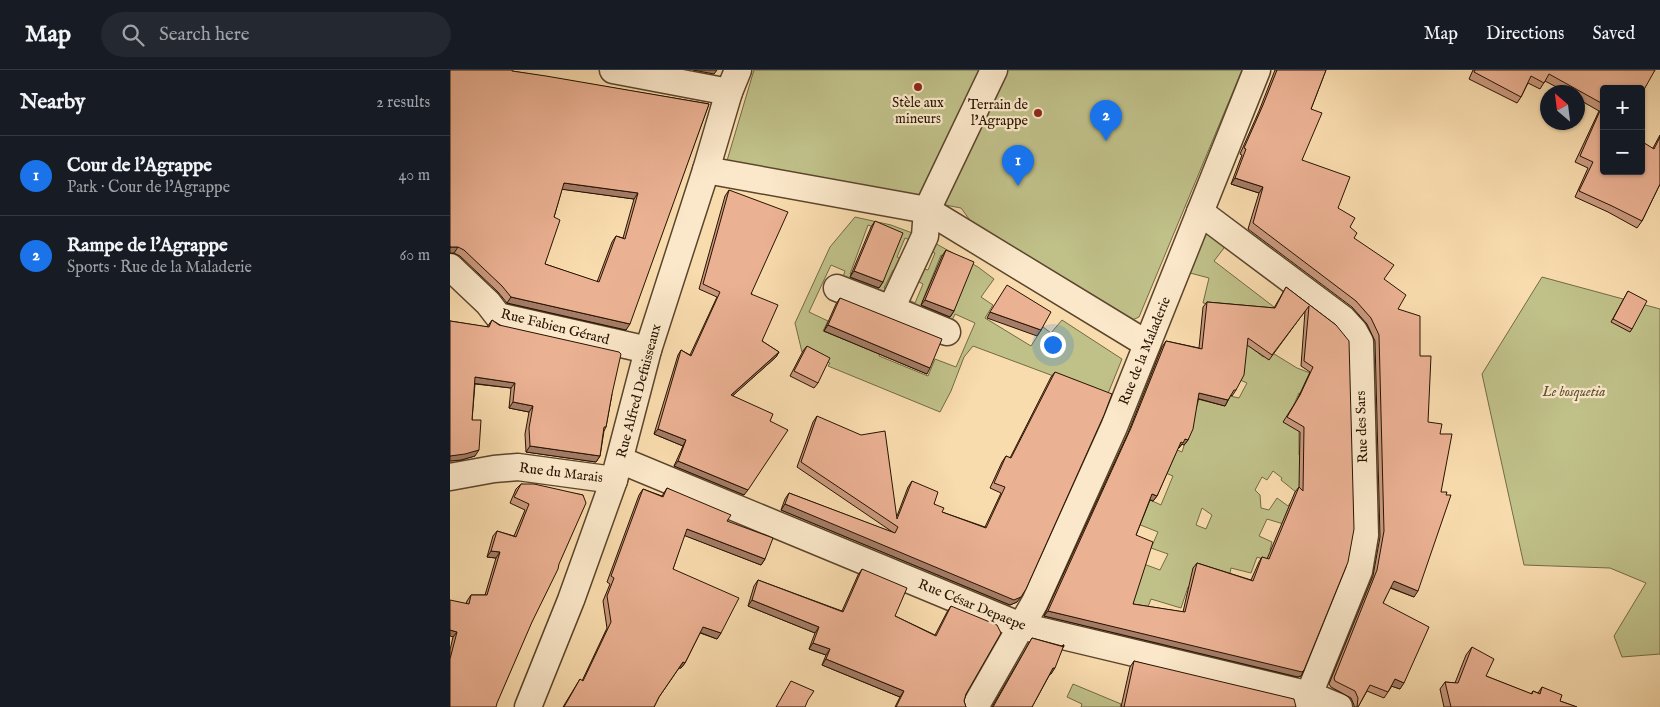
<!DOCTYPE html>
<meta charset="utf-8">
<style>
:root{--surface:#171b24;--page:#242831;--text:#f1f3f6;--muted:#9ea1a6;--line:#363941;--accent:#1a73e8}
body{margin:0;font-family:"IM FELL English",serif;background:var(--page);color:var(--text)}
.controls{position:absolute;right:15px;top:15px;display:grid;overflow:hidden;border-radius:5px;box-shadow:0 1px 4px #0004}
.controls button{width:45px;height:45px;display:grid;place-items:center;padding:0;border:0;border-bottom:1px solid var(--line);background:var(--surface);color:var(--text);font:25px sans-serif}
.compass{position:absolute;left:1090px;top:15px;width:45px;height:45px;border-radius:50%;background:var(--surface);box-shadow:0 1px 4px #0004;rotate:332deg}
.you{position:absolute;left:602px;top:274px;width:18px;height:18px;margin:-12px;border:4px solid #fff;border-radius:50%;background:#1a73e8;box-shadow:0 0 0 8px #1a73e833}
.badge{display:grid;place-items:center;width:32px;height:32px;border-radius:50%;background:var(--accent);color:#fff;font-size:16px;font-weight:700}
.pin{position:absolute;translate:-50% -41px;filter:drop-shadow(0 1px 2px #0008)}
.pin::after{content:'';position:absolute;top:26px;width:18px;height:15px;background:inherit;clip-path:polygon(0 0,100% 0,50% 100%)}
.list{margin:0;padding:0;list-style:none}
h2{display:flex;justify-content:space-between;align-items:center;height:65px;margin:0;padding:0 20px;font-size:21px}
h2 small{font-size:16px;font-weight:400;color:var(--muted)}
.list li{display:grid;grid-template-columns:32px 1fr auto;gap:15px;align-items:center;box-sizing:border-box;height:80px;padding:0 20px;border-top:1px solid var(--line)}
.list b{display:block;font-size:19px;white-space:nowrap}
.list p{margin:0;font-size:16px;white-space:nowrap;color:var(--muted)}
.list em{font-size:16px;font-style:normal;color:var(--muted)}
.icon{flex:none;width:28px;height:28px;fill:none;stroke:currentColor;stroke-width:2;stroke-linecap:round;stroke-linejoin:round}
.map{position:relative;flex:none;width:1210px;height:637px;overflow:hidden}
header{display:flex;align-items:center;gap:30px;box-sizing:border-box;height:70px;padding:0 25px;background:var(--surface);border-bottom:1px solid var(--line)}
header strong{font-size:24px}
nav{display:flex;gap:28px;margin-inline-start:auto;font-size:18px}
.search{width:350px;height:45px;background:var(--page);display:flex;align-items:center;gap:12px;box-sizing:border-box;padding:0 18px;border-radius:28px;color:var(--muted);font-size:19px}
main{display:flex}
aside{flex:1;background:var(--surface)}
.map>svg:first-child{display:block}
.green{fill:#c0c089;stroke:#736a44;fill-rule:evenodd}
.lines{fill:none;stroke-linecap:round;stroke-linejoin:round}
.street-casing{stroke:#5b452c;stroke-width:29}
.street{stroke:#fbe8ca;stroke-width:26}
.wall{fill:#ca987e;stroke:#261300;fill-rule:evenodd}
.shaded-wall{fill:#a47c67;stroke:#261300}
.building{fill:#ebb193;stroke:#261300;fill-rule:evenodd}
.poi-dot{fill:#8f2418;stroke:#fbe8ca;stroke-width:2}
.labels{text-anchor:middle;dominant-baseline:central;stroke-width:4.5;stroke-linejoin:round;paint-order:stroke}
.poi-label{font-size:14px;fill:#261300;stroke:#fbe8ca}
.street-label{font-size:14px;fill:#261300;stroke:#fbe8ca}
.park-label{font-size:14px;font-style:italic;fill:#5c5030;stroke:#fbe8ca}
</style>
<header>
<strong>Map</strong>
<div class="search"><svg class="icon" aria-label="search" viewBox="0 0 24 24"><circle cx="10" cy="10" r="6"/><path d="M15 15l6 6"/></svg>Search here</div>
<nav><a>Map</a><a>Directions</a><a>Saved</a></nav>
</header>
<main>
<aside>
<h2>Nearby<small>2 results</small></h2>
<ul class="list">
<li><span class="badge">1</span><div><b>Cour de l'Agrappe</b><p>Park · Cour de l'Agrappe</p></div><em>40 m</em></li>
<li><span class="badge">2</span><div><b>Rampe de l'Agrappe</b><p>Sports · Rue de la Maladerie</p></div><em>60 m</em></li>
</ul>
</aside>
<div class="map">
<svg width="1210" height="637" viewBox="0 0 1210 637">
<rect width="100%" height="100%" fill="#f9dcae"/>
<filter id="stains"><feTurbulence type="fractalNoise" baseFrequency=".004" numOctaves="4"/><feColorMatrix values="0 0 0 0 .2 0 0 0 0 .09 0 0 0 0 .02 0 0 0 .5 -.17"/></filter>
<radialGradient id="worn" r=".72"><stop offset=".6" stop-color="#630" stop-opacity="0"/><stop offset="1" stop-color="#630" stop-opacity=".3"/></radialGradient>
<g class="green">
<polygon points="304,0 792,0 689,247 680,251 522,153 511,138 276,94"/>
<path d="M 405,147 L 441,155 L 465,164 L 462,171 L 455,168 L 447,187 L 453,190 L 449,202 L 443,200 L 434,218 L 442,222 L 434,226 L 393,207 L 395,201 L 381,195 L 359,242 L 378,251 L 373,261 L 421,280 L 440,255 L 429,286 L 478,306 L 485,289 L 506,297 L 525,253 L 505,244 L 500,255 L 459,236 L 459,230 L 465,233 L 473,214 L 467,211 L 471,198 L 478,200 L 485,183 L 478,180 L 481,171 L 528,197 L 544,209 L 531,227 L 543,235 L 535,248 L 581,276 L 593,257 L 601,263 L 612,250 L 672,289 L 657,326 L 523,276 L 514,287 L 501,321 L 490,342 L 378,296 L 380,293 L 352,282 L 345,253 L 380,177 ZM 418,155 L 448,166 L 430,215 L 400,204 ZM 491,185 L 518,196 L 499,244 L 472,232 Z"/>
<polygon points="756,162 774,171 774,178 764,191 824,237 817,246 806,242 753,233 759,208 740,203 739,196"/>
<polygon points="1092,207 1210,239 1210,584 1172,587 1164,566 1196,513 1160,498 1074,495 1032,304"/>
<path d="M 796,273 L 813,287 L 821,282 L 847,298 L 863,304 L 854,326 L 849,323 L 842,339 L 849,360 L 849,385 L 859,391 L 857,431 L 831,410 L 832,408 L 823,401 L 817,410 L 812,407 L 805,420 L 810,425 L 811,438 L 819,440 L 827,428 L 838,436 L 843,429 L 840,456 L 817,449 L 809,466 L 822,472 L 820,480 L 830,484 L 826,494 L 807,487 L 801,503 L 781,498 L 779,508 L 758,522 L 738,517 L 731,538 L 701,529 L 696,542 L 681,539 L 691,493 L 710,500 L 718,484 L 701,478 L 708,462 L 688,454 L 698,429 L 711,435 L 723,406 L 713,402 L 720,377 L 732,382 L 752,320 L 789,328 L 797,313 L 788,309 ZM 752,438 L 762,445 L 756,459 L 746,455 Z"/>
<polygon points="623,614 671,634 670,637 631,637 632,634 617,627"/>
</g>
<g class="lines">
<defs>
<g id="street">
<polyline points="163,0 279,22"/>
<polyline points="256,100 477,140 697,274"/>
<polyline points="750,142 893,249 904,261 910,272 915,465 909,501 854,637"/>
<polyline points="0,197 38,233 48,246 198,280"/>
<polyline points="387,218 441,239 475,166 477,140 544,0"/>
<polyline points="441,239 497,262"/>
<polyline points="170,390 571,556 860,625 889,637"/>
<polyline points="0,407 44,399 68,397 164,410"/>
<polyline points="78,637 121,530 164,410 198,280 256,100 279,22 288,0"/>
<polyline points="525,637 585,532 664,357 807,0"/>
</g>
</defs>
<use href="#street" class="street-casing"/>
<use href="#street" class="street"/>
</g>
<g class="wall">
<path d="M 0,0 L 62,1 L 259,34 L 176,260 L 57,233 L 48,222 L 10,186 L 4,183 L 0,183 ZM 112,119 L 184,129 L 173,168 L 166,166 L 162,172 L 147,212 L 95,194 L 104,147 Z"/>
<polygon points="825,0 876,0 861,39 852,90 888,138 900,157 904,168 934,209 948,239 964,527 940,518 933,533 950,619 942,616 934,628 917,621 908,637 904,637 904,635 901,628 881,617 879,614 923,506 930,467 925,271 917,254 902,237 798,159 809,123 781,114 792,85 790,84 809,41"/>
<polygon points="1023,0 1205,0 1191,19 1154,101 1203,78 1210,65 1210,114 1192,151 1187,158 1158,142 1125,127 1138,98 1125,92 1149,41 1128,29 1128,22 1116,22 1095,11 1090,19 1078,13 1071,27 1067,33 1019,9"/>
<polygon points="279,120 312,271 329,282 326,287 283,325 294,425 224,396 233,376 204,364 228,285 231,280 240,285 267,227 249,219 275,126"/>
<polygon points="425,151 433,212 429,218 400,207 421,157"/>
<polygon points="496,180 504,241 500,247 471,235 492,186"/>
<path d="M 836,217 L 886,255 L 854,600 L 851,606 L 848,607 L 594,546 L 678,363 L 712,277 L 716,271 L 749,278 L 753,237 L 757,232 L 824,238 ZM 855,241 L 851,296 L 860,302 L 847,330 L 833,352 L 850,362 L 849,418 L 849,417 L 845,422 L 817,489 L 812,487 L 809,492 L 801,510 L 747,493 L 743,498 L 733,542 L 683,534 L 686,465 L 700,430 L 703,431 L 707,426 L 728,378 L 729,378 L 732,374 L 734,375 L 738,370 L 748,329 L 775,336 L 781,325 L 782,326 L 786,320 L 797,275 L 819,290 Z"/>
<polygon points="1178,221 1182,259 1180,262 1161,252"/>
<polygon points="390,228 477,304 374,261 386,234"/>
<polygon points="42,250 162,324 156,357 154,361 150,386 146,392 76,382 75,364 79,342 59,338 61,318 25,314 22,350 25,386 11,390 0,391 0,251 37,257"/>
<polygon points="357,276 368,313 364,318 340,306 353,281"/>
<polygon points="605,302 567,532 560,535 331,440 335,429 339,423 444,463 347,397 363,352 367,346 447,446 458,417 462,411 492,442 535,457 551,423 540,418 552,392 556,386 560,388 601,307"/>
<polygon points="71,414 133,425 0,637 0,580 3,567 17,531 21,525 35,525 46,488 37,487 43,466 47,461 64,466 75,440 60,433 66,419"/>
<polygon points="217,418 277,451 315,489 311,495 234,465 223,499 271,563 267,569 250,563 235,593 231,598 229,598 209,627 204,637 113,637 130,609 132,611 157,558 153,531 160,514 157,512 189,425 193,419 212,426"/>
<polygon points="412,499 445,546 485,565 497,542 501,536 516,624 514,631 516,637 445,637 450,627 372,595 376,585 359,579 365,563 298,536 304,516 308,510 392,541 408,505"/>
<polygon points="582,568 612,576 613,575 614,575 601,604 600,604 582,637 542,637"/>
<polygon points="1022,577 1036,606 1081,624 1083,621 1088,623 1092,617 1110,631 1127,637 994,637 990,619 995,612 1005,613 1016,585"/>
<polygon points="684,591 846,637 671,637 680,597"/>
</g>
<g class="shaded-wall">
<polygon points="243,0 267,0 264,4"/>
<polygon points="785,108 813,117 809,123 781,114"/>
<polygon points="114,113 188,123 184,129 110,119"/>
<polygon points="1,177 8,177 4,183 0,183 0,178"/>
<polygon points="404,201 433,212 429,218 400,207"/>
<polygon points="61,227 180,254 176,260 57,233"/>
<polygon points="475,230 504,241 500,247 471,235"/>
<polygon points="540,242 591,260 587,266 537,248"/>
<polygon points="378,255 480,298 477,304 374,261"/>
<polygon points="329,282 326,287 278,330 281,325"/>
<polygon points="25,307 65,313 61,318 21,313"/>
<polygon points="749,323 778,330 775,336 746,328"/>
<polygon points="63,332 83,336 79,342 59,338"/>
<polygon points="208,359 236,370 233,376 204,364"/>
<polygon points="735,369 738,370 734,375 732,374 729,378 727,377 731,372"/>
<polygon points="80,376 150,386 146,392 76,382"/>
<polygon points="29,380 25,386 11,390 0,391 0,386"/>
<polygon points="228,391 298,420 294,425 224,396"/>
<polygon points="702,424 707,426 703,431 698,429"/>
<polygon points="335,434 571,527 567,532 560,535 331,440"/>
<polygon points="237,459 315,489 311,495 233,465"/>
<polygon points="41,481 50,482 46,488 37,487"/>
<polygon points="944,511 968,521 964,527 939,517"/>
<polygon points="302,530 369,557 365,563 298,536"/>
<polygon points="598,541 854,600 851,606 848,607 594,546"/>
<polygon points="253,557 271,563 267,569 249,562"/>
<polygon points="0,560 7,562 3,567 0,566"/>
<polygon points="363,573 380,579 376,585 359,579"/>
<polygon points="376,589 454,621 450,627 372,595"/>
<polygon points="233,592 235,593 231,598 229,598"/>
<polygon points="603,598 605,598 601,604 599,604"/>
<polygon points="945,609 954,613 950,619 941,616"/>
</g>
<g class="building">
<path d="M 0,0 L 62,0 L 62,1 L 96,6 L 259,34 L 180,254 L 61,227 L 52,216 L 14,180 L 8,177 L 1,177 L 0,176 ZM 114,113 L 188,123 L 175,169 L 166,166 L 149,212 L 95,194 L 110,150 L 104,147 Z"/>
<polygon points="827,0 876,0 861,39 872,43 852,90 900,107 888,138 905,148 900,157 907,163 904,168 944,195 934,209 956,225 948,239 970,246 970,286 981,286 978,352 992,354 990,364 1002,364 991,422 997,422 996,425 1001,425 968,521 944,511 933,533 979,557 954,613 945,609 938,622 920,615 908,637 907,637 908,628 905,621 885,611 884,608 927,500 934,461 929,265 921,248 906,231 803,153 813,117 785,108 796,79 794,78 813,35"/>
<polygon points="1025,0 1205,0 1191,25 1191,19 1154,19 1154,101 1191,101 1191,71 1204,79 1210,67 1210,114 1192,151 1162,136 1129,121 1143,92 1130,86 1153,34 1099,4 1094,13 1081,6 1071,27 1024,2"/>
<polygon points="279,120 338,142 301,224 328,235 312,271 329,282 281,325 323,344 320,351 338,360 298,420 228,391 236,370 208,359 231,280 241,286 270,222 253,214"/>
<polygon points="425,151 453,163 433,212 404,201"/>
<polygon points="496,180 524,192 504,241 475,230"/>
<polygon points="557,215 601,242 591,260 540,242"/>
<path d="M 836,217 L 886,255 L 899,271 L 904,459 L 898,492 L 854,600 L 852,602 L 598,541 L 681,358 L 716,271 L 752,279 L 757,232 L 825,238 ZM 859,236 L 854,291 L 863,297 L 850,325 L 837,347 L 854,357 L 853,421 L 849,417 L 819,489 L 812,487 L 803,511 L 747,493 L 735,542 L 683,534 L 703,472 L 686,465 L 702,424 L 707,426 L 731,372 L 733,373 L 735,369 L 738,370 L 743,359 L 749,323 L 778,330 L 784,320 L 786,320 L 794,305 L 798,268 L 822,285 Z"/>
<polygon points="1178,221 1197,231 1182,259 1163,249"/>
<polygon points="390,228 492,269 480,298 378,255"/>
<polygon points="42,250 49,255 169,282 171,284 162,324 156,357 154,357 150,386 80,376 79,358 83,336 63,332 65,313 25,307 22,350 31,350 29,380 15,384 0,386 0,251 39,257"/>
<polygon points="357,276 380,288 368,313 344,301"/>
<polygon points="605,302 662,324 654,345 576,519 571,527 564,530 335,434 339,423 445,463 448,457 351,392 367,346 411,365 435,361 447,449 462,411 488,422 484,434 494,438 492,442 536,458 555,417 544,413 556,386 561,388"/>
<polygon points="71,414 84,414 133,425 136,433 109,494 108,499 82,552 47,633 46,637 0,637 0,589 7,562 0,560 0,530 19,534 21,525 37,525 50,482 41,481 47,461 66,467 79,434 64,427"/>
<polygon points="217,418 281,445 277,451 323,468 315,489 237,459 223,499 289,528 271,563 253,557 235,593 233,592 209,627 204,637 114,637 130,609 133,611 161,552 157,526 164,508 161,506 193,419 213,427"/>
<polygon points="412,499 457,518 445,546 486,566 501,536 547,555 551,563 516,624 514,631 516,637 446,637 454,621 376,589 380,579 363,573 369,557 302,530 308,510 393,542"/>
<polygon points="582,568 614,577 613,575 614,575 605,598 603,598 582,637 543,637"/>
<polygon points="1022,577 1044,589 1036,606 1082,624 1083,621 1090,624 1092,617 1112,625 1110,631 1127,637 1001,637 995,612 1008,613"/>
<polygon points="684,591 844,629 846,637 674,637"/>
<polygon points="341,611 364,621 358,630 355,637 326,637"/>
</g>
<g class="poi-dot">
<circle cx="468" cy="17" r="5"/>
<circle cx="588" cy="43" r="5"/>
</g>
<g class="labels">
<g class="poi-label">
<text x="468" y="33">Stèle aux<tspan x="468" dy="16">mineurs</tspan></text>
<text x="578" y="35" text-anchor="end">Terrain de<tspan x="578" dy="16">l'Agrappe</tspan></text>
</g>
<g class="street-label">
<text transform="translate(105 257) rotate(14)">Rue Fabien Gérard</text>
<text transform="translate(695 281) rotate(-68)">Rue de la Maladerie</text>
<text transform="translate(189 321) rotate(-75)">Rue Alfred Defuisseaux</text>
<text transform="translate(912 357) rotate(-92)">Rue des Sars</text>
<text transform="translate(111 403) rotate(7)">Rue du Marais</text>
<text transform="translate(522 535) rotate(22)">Rue César Depaepe</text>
</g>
<g class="park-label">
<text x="1124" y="322">Le bosquetia</text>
</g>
</g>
<rect width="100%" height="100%" filter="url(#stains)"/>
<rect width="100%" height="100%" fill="url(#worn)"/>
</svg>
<div class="controls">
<button>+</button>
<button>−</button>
</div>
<svg class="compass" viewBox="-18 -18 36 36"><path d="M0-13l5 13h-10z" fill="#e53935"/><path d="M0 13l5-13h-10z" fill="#9ea1a6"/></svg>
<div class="you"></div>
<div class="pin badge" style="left:568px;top:116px">1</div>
<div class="pin badge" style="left:656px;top:71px">2</div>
</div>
</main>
